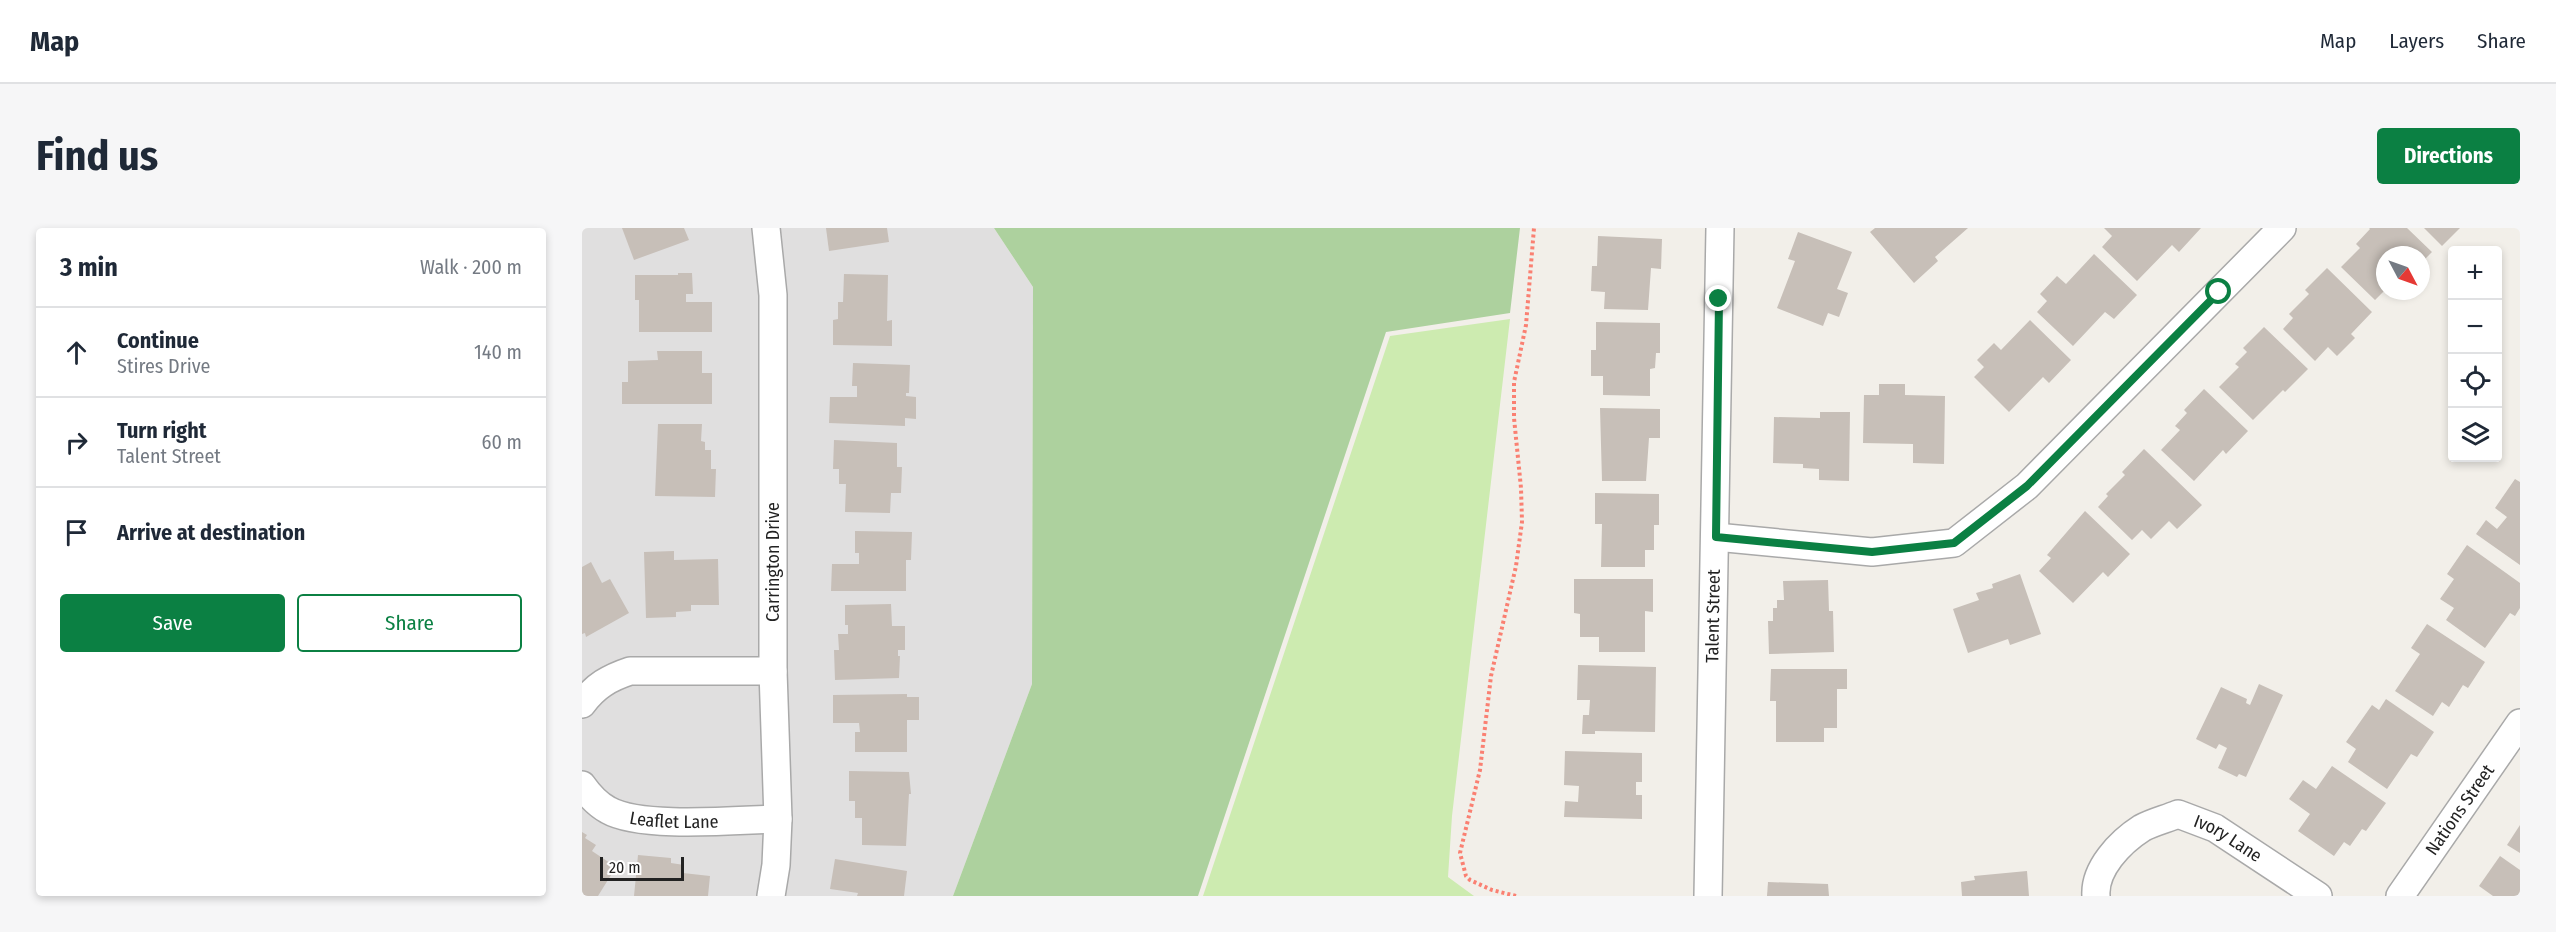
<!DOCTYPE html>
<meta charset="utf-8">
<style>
:root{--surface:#fff;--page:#f6f6f7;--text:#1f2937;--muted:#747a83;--line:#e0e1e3;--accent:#0b8043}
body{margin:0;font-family:"Fira Sans Condensed",sans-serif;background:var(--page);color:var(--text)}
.controls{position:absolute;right:18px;top:18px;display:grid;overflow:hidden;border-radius:6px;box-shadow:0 3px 9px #0003}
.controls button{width:54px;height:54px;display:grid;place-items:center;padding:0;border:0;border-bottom:2px solid var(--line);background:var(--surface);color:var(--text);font:30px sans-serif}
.compass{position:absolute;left:1794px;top:18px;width:54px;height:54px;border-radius:50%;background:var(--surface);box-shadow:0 3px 9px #0003;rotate:131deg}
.scale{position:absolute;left:18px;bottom:15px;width:84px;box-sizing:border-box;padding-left:6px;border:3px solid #222;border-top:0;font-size:16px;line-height:21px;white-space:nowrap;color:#222;-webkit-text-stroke:4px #fff;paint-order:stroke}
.stop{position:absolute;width:18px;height:18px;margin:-14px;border:4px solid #0b8043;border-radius:50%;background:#fff}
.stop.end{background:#0b8043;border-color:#fff;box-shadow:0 2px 6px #0008}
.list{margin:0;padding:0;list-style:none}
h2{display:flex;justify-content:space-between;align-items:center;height:78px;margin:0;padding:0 24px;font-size:26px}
h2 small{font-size:20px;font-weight:400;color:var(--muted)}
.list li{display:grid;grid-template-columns:39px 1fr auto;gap:18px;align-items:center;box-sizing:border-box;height:90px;padding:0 24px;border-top:2px solid var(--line)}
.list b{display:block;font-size:22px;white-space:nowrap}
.list p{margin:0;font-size:20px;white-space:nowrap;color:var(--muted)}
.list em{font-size:20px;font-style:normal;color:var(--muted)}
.actions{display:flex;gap:12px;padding:18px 24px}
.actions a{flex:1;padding:14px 0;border:2px solid var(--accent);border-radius:6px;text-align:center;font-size:21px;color:var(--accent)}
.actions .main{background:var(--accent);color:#fff}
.icon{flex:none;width:33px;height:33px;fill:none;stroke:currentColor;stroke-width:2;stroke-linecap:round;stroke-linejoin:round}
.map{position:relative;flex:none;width:1938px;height:668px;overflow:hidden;border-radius:6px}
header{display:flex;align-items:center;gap:36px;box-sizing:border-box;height:84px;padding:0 30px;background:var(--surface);border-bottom:2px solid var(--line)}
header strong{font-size:28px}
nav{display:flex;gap:33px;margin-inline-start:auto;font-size:21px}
.intro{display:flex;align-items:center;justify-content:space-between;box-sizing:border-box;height:144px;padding:0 36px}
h1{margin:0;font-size:42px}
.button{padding:15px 27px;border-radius:6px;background:var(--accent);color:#fff;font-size:21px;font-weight:700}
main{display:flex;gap:36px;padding:0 36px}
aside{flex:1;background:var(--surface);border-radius:6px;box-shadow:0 3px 9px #0003}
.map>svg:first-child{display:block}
.residential{fill:#e0dfdf}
.grass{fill:#cdebb0}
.forest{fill:#add19e}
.building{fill:#c7bfb8}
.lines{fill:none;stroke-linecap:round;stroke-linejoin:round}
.minor-casing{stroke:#a9a9a9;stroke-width:30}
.path{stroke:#fa8072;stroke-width:4;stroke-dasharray:3 3;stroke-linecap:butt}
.minor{stroke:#fff;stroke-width:27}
.route{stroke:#0b8043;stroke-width:8}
.labels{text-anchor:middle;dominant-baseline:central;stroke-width:4.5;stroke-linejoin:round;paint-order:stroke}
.street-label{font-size:18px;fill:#222;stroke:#fff}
</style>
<header>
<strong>Map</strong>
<nav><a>Map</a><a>Layers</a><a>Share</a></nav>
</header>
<div class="intro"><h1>Find us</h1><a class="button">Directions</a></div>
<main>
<aside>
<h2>3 min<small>Walk · 200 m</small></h2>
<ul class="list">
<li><svg class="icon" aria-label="ahead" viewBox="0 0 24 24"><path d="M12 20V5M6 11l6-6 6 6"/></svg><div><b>Continue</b><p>Stires Drive</p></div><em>140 m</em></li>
<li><svg class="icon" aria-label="right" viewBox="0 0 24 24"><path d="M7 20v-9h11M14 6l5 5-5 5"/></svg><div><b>Turn right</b><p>Talent Street</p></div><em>60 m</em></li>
<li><svg class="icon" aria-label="arrive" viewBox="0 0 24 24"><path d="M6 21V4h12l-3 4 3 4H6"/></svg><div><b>Arrive at destination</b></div></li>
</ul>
<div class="actions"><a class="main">Save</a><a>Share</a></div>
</aside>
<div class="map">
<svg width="1938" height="668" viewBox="0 0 1938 668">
<rect width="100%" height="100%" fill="#f2efe9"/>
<polygon class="residential" points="0,0 412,0 451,59 450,456 371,668 0,668"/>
<polygon class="grass" points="928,91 870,588 866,649 892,668 621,668 808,108"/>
<polygon class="forest" points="412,0 938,0 928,85 804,104 616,668 371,668 450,456 451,59"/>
<g class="building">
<polygon points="40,0 102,0 107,12 52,32"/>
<polygon points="244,0 305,0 307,14 247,23"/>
<polygon points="1293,0 1386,0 1353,29 1356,33 1332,55 1288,4"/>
<polygon points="1522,0 1619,0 1597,24 1590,17 1555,53 1520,19 1530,8"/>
<polygon points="1787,0 1825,0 1850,24 1839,35 1839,27 1803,27 1803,62 1793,72 1759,39 1778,20 1774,16 1788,1"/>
<polygon points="1842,0 1878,0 1860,18"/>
<polygon points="1216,4 1270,24 1255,61 1266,65 1257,89 1246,85 1241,98 1195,80 1213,33 1206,31"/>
<polygon points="1016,8 1080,11 1079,41 1069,40 1066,82 1022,81 1023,64 1009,63 1010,38 1015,38"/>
<polygon points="1512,26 1555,67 1532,91 1523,84 1491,118 1455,84 1465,73 1458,66 1475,48 1484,56"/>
<polygon points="1745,40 1790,84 1769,106 1773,110 1755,128 1746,119 1733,133 1701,101 1711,90 1707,86 1727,66 1723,62"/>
<polygon points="96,45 110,45 111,66 104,66 104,74 130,74 130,104 57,104 57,72 53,72 53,47 96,47"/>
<polygon points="262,46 306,47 305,93 310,92 310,118 251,117 251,92 256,91 256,74 261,74"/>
<polygon points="1808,63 1824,63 1816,71"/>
<polygon points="1448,92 1489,132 1467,155 1461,149 1427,184 1392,149 1402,139 1395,132 1412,115 1419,122"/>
<polygon points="1014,94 1078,95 1078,125 1074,125 1073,140 1068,141 1068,168 1021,167 1021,148 1009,148 1009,122 1014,122"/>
<polygon points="1682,99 1726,141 1703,164 1701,162 1671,192 1637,159 1657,139 1653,136 1665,124 1661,120"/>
<polygon points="75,123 120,123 120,145 130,145 130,176 40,176 40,154 46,154 46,133 76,132"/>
<polygon points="271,135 328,137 327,165 324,165 324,168 334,169 334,191 323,190 323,198 247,195 248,169 275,169 275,158 270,158"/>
<polygon points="1297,156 1323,156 1323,167 1363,168 1362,236 1331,235 1331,216 1281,215 1282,167 1297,167"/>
<polygon points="1622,161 1666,203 1644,226 1641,222 1612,253 1579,222 1598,202 1593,198 1605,185 1602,182"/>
<polygon points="1018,180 1078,181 1078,210 1067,210 1064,253 1020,253"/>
<polygon points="1238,184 1268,184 1267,253 1237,252 1237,241 1221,240 1221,236 1191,235 1192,189 1238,190"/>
<polygon points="76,196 120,196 119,213 123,214 123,222 129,222 129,241 134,241 133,269 73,268"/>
<polygon points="252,212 315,215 315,239 320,239 319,265 309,265 308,285 263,284 264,256 257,256 257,241 251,241"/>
<polygon points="1562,221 1620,277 1595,301 1587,293 1569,311 1560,302 1550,312 1516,279 1526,268 1524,266 1543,247 1540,244"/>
<polygon points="1933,251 1938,254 1938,337 1894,306 1904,292 1915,301 1925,289 1913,280"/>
<polygon points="1013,265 1077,266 1077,297 1072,297 1072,322 1063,322 1063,339 1019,339 1020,296 1013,296"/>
<polygon points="1503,283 1548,326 1526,349 1521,344 1491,375 1457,343 1469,330 1465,327"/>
<polygon points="273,303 330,304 329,332 324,332 324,363 249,363 250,336 277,336 277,325 273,325"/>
<polygon points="1885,317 1938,355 1938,380 1933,388 1928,385 1903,420 1864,392 1872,380 1858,371 1872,351 1865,346"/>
<polygon points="92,323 92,332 136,331 137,377 109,377 109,383 94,384 94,389 64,390 62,324"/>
<polygon points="9,334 20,355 28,351 47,385 4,409 3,405 0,406 0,339"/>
<polygon points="1438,346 1459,406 1428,417 1426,411 1386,425 1371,381 1397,372 1394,365 1411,360 1410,356"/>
<polygon points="992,351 1071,351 1071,384 1063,383 1063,424 1017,424 1017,409 998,409 998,386 992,385"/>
<polygon points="1246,352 1247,383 1251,383 1252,424 1187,426 1186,393 1191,393 1191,380 1195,380 1195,372 1202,372 1201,353"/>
<polygon points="309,376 310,398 323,398 323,422 316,422 316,428 318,428 317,450 253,452 252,422 257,422 256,406 266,406 266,397 263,397 263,377"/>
<polygon points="1845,396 1903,434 1886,460 1881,457 1867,479 1860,474 1851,488 1813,463 1838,426 1829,420"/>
<polygon points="996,437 1074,439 1073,504 1013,503 1013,506 1000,506 1001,487 1007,487 1008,472 995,472"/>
<polygon points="1189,441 1265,441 1265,461 1255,461 1255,500 1242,500 1242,514 1194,514 1194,473 1188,473"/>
<polygon points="1677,456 1701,467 1664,549 1657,546 1655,549 1636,540 1645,520 1637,516 1634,521 1614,511 1639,459 1665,471 1664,475 1668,477"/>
<polygon points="325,466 325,469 337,469 337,492 325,492 325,524 273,524 273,504 278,504 277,495 251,495 251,467"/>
<polygon points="1804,471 1852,504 1835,529 1829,526 1805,561 1766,534 1774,521 1764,514 1790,477 1797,482"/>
<polygon points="983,523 1060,525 1060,554 1054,554 1054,567 1060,567 1060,591 982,589 983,573 996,574 997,558 982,557"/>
<polygon points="1750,538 1804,575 1784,603 1780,601 1768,618 1762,614 1752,628 1716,603 1728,586 1707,571 1721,552 1734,561"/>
<polygon points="267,543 327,544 329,566 327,566 324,618 280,617 280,590 273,590 273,573 267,573"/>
<polygon points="1938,597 1938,625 1925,617"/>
<polygon points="0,604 5,607 3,610 14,617 10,623 34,639 16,668 0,668"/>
<polygon points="56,627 89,630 89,635 102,637 101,645 128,648 126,668 52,668"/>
<polygon points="1918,628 1938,642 1938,668 1911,668 1897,658"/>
<polygon points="253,631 325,643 322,668 275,668 276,665 248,661"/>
<polygon points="1445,643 1447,668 1380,668 1379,654 1393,652 1392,648"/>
<polygon points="1186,654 1246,656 1247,668 1185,668"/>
</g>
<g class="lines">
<defs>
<g id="minor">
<polyline points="184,0 191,67 191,443 196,591 194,637 189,668"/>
<polyline points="1134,309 1290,324 1372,315 1445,258 1700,0"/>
<path d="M 0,476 C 13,458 27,450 48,443 L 191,443"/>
<path id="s1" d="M 0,557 C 7,567 15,576 26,582 C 59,601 155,592 196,591"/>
<path id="s2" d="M 1126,668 L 1138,0"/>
<path id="s3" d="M 1514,668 C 1512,641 1538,614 1560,600 C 1571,594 1584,591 1596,586 L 1633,600 L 1736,668"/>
<path id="s4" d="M 1818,668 L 1938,495"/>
</g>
</defs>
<use href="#minor" class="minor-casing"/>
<polyline class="path" points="934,668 910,662 888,652 884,648 878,625 898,542 909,448 934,338 940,294 939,260 932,190 932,154 944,97 952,0"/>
<use href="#minor" class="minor"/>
</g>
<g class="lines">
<polyline class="route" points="1137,71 1134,309 1290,324 1372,315 1445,258 1637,64"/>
</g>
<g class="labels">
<g class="street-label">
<text transform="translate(191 334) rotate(-90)">Carrington Drive</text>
<text stroke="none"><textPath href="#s2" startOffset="280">Talent Street</textPath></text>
<text stroke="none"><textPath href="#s4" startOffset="105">Nations Street</textPath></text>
<text stroke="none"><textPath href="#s1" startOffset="104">Leaflet Lane</textPath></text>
<text stroke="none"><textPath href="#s3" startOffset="180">Ivory Lane</textPath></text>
</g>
</g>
</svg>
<div class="controls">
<button>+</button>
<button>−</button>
<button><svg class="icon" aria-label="locate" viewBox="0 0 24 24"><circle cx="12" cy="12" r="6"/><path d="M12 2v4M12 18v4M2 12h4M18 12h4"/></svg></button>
<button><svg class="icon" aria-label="layers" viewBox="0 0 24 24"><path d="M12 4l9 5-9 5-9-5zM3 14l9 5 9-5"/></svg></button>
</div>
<svg class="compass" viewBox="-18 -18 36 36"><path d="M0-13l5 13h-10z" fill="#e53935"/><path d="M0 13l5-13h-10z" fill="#747a83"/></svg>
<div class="scale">20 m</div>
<div class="stop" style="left:1637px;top:64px"></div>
<div class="stop end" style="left:1137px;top:71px"></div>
</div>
</main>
